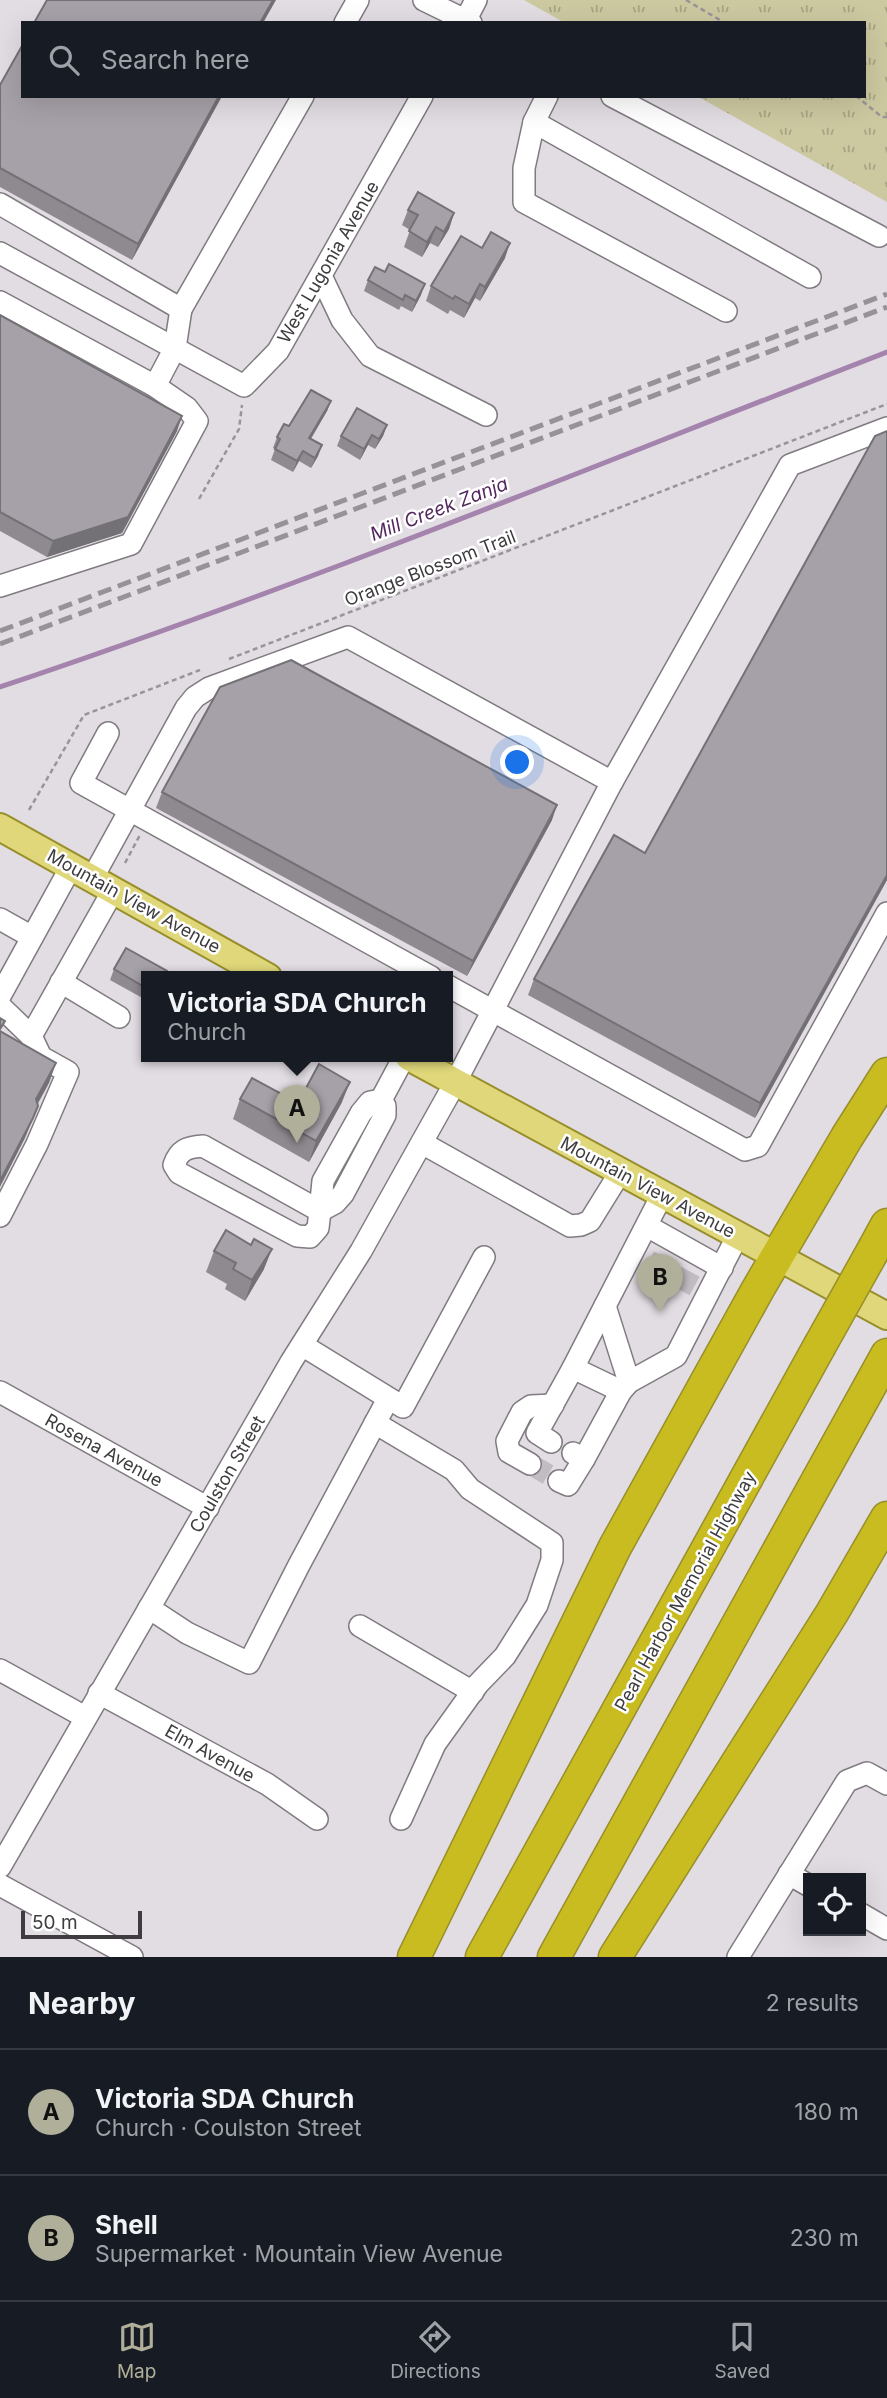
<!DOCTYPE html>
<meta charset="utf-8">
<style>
:root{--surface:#171b24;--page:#242831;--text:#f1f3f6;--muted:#9ea1a6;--line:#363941;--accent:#b0af99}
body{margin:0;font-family:Inter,sans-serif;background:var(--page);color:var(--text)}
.controls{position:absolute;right:21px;bottom:21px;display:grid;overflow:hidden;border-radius:0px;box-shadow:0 7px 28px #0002}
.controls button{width:63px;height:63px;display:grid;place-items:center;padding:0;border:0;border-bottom:2px solid var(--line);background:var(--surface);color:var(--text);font:35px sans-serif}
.scale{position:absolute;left:21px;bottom:18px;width:121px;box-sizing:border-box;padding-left:7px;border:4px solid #3e3c3f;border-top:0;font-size:19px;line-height:24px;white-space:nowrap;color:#3e3c3f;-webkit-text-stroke:5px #fff;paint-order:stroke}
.you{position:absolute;left:518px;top:763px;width:24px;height:24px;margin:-18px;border:5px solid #fff;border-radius:50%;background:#1a73e8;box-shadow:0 0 0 10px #1a73e833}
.badge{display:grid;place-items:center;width:46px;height:46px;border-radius:50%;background:var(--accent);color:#111;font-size:23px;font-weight:700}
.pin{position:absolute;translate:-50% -58px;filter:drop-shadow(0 2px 4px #0008)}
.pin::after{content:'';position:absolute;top:37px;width:24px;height:21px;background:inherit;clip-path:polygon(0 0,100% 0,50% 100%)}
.popup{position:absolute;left:141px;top:971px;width:312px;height:91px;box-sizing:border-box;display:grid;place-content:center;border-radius:0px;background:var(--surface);filter:drop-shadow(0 2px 5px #0005);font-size:23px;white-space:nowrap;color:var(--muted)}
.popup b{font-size:26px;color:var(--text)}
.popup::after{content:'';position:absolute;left:50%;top:100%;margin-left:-14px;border:14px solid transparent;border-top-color:var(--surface)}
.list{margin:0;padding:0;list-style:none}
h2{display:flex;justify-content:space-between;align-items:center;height:91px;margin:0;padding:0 28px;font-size:30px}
h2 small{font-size:23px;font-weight:400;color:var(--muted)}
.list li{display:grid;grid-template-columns:46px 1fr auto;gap:21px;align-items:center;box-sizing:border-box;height:126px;padding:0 28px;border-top:2px solid var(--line)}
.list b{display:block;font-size:26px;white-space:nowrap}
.list p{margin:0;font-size:23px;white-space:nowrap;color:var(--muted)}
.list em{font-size:23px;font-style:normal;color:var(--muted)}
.icon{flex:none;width:38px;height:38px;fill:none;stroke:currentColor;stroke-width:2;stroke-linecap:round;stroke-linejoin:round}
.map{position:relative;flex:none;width:887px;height:1957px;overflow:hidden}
.search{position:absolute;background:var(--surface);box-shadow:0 7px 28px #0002;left:21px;right:21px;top:21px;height:77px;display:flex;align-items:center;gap:18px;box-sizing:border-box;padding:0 24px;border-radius:0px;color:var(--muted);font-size:26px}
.sheet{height:343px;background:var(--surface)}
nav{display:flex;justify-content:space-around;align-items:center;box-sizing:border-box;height:98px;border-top:2px solid var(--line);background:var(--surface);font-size:19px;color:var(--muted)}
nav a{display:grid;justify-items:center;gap:4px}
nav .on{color:var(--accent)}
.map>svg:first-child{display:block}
.grass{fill:url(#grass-tufts)}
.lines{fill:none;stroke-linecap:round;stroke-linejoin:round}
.stream{stroke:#a483ad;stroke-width:5}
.minor-tunnel{stroke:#c1bcc2;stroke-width:21;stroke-dasharray:21 10;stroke-linecap:butt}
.minor-casing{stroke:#807b81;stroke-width:24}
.major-casing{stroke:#988f2b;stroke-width:30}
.highway-casing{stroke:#988f2b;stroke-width:35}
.path{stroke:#989499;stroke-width:2.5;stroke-dasharray:5 3.5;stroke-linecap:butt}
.minor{stroke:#fff;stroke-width:21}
.major{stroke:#dfd779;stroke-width:26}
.highway{stroke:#c9bc20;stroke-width:32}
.rail{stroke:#969297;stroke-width:5;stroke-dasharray:14 7;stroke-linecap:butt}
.highway-bridge-casing{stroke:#988f2b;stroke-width:35;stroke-linecap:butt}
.highway-bridge{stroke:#c9bc20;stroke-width:32}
.wall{fill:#8f8a90}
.shaded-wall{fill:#747176}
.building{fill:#a6a1a8;stroke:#747176;stroke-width:2}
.labels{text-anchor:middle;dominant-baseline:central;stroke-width:5;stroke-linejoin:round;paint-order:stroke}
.street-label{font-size:18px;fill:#3e3c3f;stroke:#fff}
.water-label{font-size:19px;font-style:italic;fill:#53285e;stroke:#fff}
</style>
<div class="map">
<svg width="887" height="1957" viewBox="0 0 887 1957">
<defs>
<pattern id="grass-tufts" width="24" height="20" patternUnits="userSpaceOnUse" patternTransform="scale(1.75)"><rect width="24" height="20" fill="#ccc9a1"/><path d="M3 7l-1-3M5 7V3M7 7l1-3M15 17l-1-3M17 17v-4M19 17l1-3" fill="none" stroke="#a7a485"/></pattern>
</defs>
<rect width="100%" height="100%" fill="#e2dce3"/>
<polygon class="grass" points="524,0 887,0 887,202 697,96 864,96 864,23 565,23"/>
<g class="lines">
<path class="stream" d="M 0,687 C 300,587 593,466 887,352"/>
<g class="minor-tunnel">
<polyline points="649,1261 700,1289"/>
<polyline points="530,1464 559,1481"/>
</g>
<defs>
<g id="minor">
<polyline points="424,0 471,23"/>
<polyline points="345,23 358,0"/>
<polyline points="464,23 476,0"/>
<polyline points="547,96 534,122 810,277"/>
<polyline points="612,96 879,236"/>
<polyline points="534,122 524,168 524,202 726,311"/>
<polyline points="0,204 181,309 303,96"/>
<polyline points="0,253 244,386 278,351 422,96"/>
<polyline points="321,276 342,320 370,356 486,415"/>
<polyline points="0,302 155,386 187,408 197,421 131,544 0,586"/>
<polyline points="155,386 175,348 181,309"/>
<polyline points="108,733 81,783 431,977"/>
<polyline points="93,877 186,708 195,697 209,688 348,637 612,782 790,465 887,428"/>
<polyline points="0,919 32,937"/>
<polyline points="61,982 119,1017"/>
<polyline points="448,986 745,1150 758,1146 887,913"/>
<polyline points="0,996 72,865"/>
<polyline points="0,1006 31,1036 114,889"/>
<polygon points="381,1100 385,1106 385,1115 343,1194 335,1203 320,1211 323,1181 361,1113 370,1102"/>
<polyline points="381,1100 404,1057"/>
<polyline points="422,1143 570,1226 581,1225 590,1221 621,1171"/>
<path d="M 203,1146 L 320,1211 L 318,1228 L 310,1237 L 297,1236 L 179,1173 L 174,1165 C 179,1150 187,1147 203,1146 Z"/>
<polyline points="662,1195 573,1368 621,1391 629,1382 676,1356 738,1235"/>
<polyline points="0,1216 37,1144 68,1072 41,1057 31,1036"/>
<polyline points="647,1226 722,1268"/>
<polyline points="605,1306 629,1382"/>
<polyline points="302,1345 403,1407 484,1257"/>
<polyline points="0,1392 208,1508"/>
<polyline points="375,1423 454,1470 470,1489 552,1543 552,1560 537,1605 505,1656 478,1684 435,1744 401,1819"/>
<polyline points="551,1442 537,1433 573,1368"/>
<polyline points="573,1453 584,1459 621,1391"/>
<polyline points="530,1464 509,1452 507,1441 522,1412 531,1406 553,1405"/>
<polyline points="559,1481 568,1485 584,1459"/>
<polyline points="149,1608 187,1633 249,1663 299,1565 388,1399"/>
<polyline points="360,1626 473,1692"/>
<polyline points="0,1670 85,1717"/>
<polyline points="99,1693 267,1784 317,1819"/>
<polyline points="0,1867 291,1362 361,1251 455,1083 612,782"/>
<polyline points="789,1874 808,1885"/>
<polyline points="0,1885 132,1957"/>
<polyline points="861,1914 887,1929"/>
<polyline points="738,1957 847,1781 867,1773 887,1784"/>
</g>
<g id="major">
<polyline points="0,827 268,977"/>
<polyline points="409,1057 887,1316"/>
</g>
<g id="highway">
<polyline points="875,1247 887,1225"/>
<polyline points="414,1957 615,1547 758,1289 847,1137 887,1074"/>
<polyline points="482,1957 819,1347"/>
<polyline points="554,1957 887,1355"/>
<polyline points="615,1957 832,1613 887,1518"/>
</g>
</defs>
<use href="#minor" class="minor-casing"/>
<use href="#major" class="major-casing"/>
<use href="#highway" class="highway-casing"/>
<g class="path">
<polyline points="686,0 725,23"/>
<polyline points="856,96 882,117 887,117"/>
<polyline points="199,499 239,429 242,405"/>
<polyline points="229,659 887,404"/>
<polyline points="29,810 84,715 200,670"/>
<polyline points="125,863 140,835"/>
</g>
<use href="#minor" class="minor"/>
<use href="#major" class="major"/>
<use href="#highway" class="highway"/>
<g class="rail">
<polyline points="0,631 887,294"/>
<polyline points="0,644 887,307"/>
</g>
<defs>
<polyline id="highway-bridge" points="819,1347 875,1247"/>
</defs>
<use href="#highway-bridge" class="highway-bridge-casing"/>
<use href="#highway-bridge" class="highway-bridge"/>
</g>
<g class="wall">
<polygon points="0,85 222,96 132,260 0,187"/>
<polygon points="408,210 454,213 449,229 438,247 430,243 422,257 404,247 410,230 402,225"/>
<polygon points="482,248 505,258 480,301 475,298 464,318 450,310 448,314 426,301 431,286"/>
<polygon points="368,280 421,295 412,312 401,306 399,310 364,291"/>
<polygon points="0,315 177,431 122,533 47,557 0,531"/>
<polygon points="331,401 327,411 311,439 322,445 318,456 311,468 299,461 293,472 271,460 275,449 273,448 277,437 289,426"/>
<polygon points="387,425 383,436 375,449 368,445 360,460 337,446 341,436"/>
<polygon points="887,431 887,880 755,1118 528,995 534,979 645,853"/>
<polygon points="162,792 552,820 467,976 156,808"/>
<polygon points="114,969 146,977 146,1000 110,980"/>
<polygon points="240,1099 298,1103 342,1102 309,1162 233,1119"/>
<polygon points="251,1245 264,1269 245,1301 225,1289 227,1284 206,1272 214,1251"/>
</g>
<g class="shaded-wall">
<polygon points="273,0 276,0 263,23 260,23"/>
<polygon points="219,96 222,96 132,260 138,244"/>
<polygon points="454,213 449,229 438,247 444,232"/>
<polygon points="436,227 430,243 422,257 427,242"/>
<polygon points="510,243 505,258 480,301 485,287"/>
<polygon points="425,284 421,295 412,312 416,301"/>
<polygon points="480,284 475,298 464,318 469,304"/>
<polygon points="331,401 327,411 305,448 309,438"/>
<polygon points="182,416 177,431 122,533 47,557 53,541"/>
<polygon points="387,425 383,436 375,449 379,439"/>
<polygon points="372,435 368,445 360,460 364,449"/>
<polygon points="322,445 318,456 311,468 315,458"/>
<polygon points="303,451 299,461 293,472 297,461"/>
<polygon points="557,805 552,820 467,976 473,961"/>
<polygon points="887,875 887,880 755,1118 760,1103"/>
<polygon points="56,1063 49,1083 29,1120 36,1099"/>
<polygon points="350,1082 342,1102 309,1162 316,1141"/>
<polygon points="38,1106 25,1138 0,1187 0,1181"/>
<polygon points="272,1249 264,1269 245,1301 252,1280"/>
</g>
<g class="building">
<polygon points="47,0 273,0 260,23 34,23"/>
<polygon points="23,44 23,96 219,96 138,244 0,168 0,85"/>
<polygon points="418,192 454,213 444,232 436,227 427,242 409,231 418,215 408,210"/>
<polygon points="491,232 510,243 485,287 480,284 469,304 455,296 453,299 431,286 461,236 482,248"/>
<polygon points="389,264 425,284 416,301 405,295 403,300 368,280 375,267 385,272"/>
<polygon points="0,315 182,416 128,517 53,541 0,512"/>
<polygon points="311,390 331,401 309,438 322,445 315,458 303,451 297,461 275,449 280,439 277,437 284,424 289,426"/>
<polygon points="357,408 387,425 379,439 372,435 364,449 341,436"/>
<polygon points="887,431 887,875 760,1103 534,979 614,835 645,853 875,436"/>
<polygon points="291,660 557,805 473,961 162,792 220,687"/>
<polygon points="126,948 167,971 164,977 146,977 146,988 114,969"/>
<polygon points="0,1018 5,1021 0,1029"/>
<polygon points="0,1031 56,1063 36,1099 38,1106 33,1118 0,1181"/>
<polygon points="319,1064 350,1082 316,1141 240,1099 252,1078 298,1103"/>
<polygon points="226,1230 251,1245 254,1239 272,1249 252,1280 233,1269 236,1263 214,1251"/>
</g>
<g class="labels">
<g class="street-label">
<text transform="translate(328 262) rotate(-60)">West Lugonia Avenue</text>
<text transform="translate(430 568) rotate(-21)">Orange Blossom Trail</text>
<text transform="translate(134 901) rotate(29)">Mountain View Avenue</text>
<text transform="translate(648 1187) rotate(28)">Mountain View Avenue</text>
<text transform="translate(104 1450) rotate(29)">Rosena Avenue</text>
<text transform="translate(227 1474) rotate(-60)">Coulston Street</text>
<text transform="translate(685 1591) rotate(-61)">Pearl Harbor Memorial Highway</text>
<text transform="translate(210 1753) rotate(29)">Elm Avenue</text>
</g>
<g class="water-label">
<text transform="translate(439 509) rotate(-21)">Mill Creek Zanja</text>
</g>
</g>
</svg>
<div class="controls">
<button><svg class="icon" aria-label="locate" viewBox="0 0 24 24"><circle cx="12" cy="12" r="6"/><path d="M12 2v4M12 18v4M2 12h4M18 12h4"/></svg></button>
</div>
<div class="scale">50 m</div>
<div class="you"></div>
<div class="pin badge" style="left:297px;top:1143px">A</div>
<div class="popup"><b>Victoria SDA Church</b>Church</div>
<div class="pin badge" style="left:660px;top:1312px">B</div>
<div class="search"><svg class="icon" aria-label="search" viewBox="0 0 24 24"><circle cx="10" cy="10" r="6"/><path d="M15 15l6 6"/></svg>Search here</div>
</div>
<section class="sheet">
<h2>Nearby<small>2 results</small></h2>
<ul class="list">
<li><span class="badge">A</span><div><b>Victoria SDA Church</b><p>Church · Coulston Street</p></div><em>180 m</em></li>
<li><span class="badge">B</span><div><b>Shell</b><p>Supermarket · Mountain View Avenue</p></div><em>230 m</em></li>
</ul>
</section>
<nav>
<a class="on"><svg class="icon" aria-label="map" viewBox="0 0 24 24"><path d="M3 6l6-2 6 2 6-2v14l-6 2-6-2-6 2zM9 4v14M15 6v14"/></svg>Map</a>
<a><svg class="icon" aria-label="directions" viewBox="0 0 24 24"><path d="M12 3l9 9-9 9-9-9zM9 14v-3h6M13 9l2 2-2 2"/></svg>Directions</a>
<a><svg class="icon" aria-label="saved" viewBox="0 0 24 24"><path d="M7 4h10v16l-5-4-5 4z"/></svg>Saved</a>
</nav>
